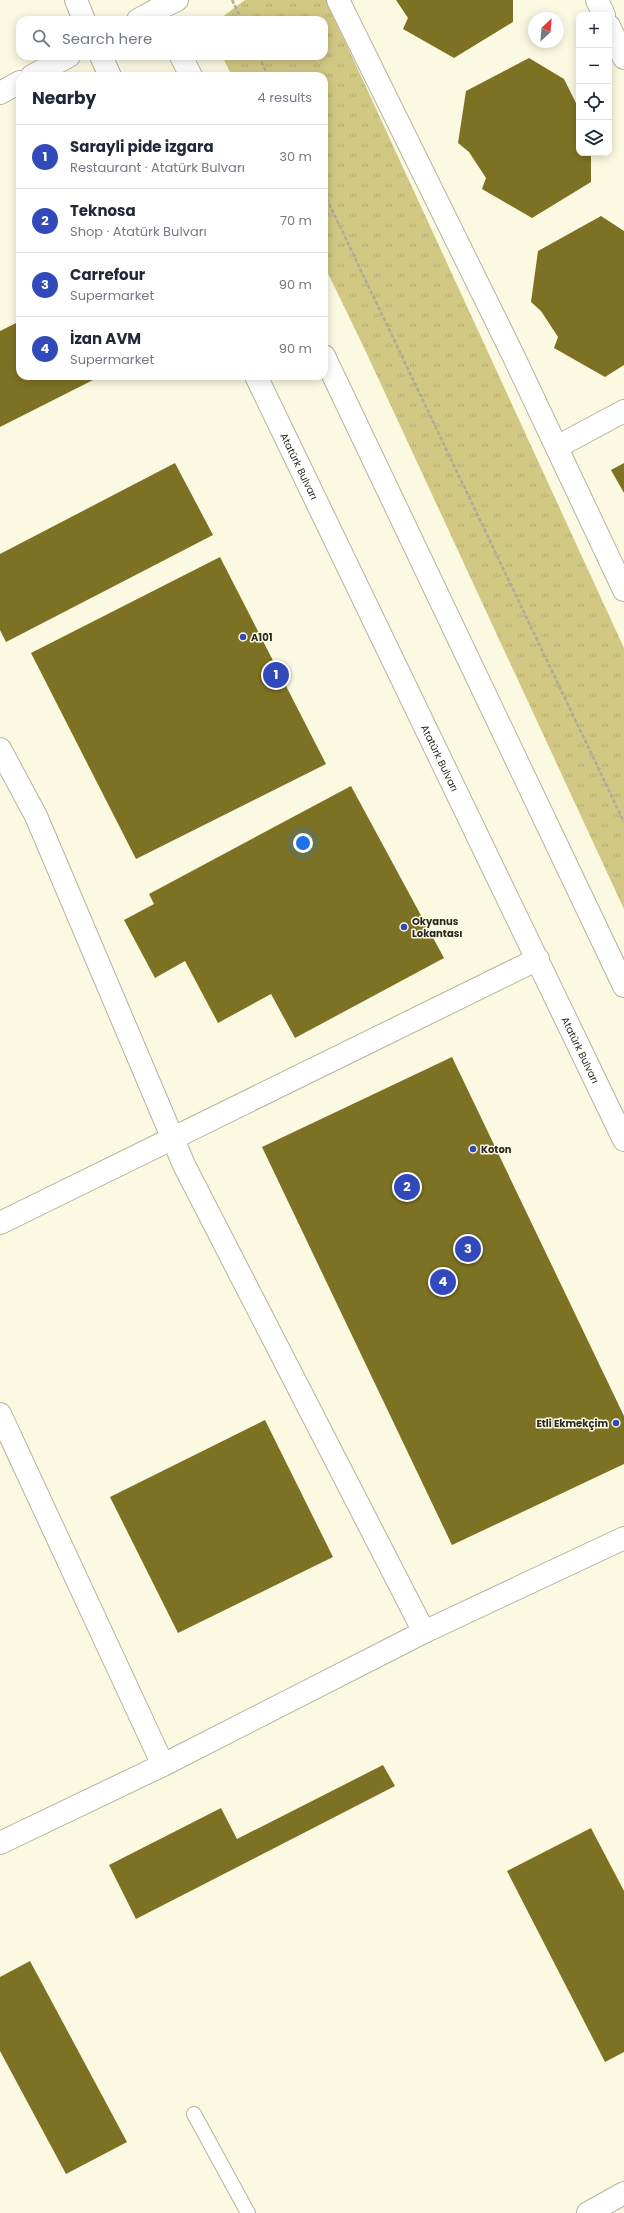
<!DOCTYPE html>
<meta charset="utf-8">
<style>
:root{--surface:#fff;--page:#f6f6f7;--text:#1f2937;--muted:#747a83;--line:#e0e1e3;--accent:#3149ba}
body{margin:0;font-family:Poppins,sans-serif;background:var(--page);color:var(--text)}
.controls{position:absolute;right:12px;top:12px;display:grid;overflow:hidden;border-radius:8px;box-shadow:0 2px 10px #0003}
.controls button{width:36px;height:36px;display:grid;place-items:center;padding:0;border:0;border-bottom:1px solid var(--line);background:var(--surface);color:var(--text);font:20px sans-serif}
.compass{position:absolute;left:528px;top:12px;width:36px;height:36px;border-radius:50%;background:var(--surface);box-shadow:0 2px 10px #0003;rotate:26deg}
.you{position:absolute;left:303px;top:843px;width:14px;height:14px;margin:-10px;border:3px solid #fff;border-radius:50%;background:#1a73e8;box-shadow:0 0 0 6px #1a73e833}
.badge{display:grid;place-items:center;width:26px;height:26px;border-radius:50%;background:var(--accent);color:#fff;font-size:13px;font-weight:700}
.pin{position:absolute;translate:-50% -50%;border:2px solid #fff;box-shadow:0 1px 4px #0006}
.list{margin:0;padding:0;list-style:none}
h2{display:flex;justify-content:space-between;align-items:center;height:52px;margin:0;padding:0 16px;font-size:17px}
h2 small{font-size:13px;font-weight:400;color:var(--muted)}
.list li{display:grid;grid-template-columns:26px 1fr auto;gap:12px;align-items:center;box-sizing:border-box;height:64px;padding:0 16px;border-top:1px solid var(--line)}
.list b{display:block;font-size:15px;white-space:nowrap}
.list p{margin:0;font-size:13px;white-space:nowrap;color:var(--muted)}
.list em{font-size:13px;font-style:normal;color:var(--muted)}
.icon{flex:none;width:22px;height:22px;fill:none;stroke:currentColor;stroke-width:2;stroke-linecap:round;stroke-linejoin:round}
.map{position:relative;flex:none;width:624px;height:2213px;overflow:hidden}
.search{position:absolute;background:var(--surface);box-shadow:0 2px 10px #0003;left:16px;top:16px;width:312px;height:44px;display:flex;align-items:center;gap:10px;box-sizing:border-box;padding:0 14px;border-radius:12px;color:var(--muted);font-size:15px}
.panel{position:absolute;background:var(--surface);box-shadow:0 2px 10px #0003;left:16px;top:72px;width:312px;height:308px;border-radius:12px}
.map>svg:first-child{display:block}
.park{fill:url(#park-tufts)}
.building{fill:#7d7224}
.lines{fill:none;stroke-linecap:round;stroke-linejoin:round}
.lane-casing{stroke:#b6b39e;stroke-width:16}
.street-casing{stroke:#b6b39e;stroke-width:24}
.secondary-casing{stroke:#b6b39e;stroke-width:24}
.primary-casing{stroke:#b6b39e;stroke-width:24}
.path{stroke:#aeac9a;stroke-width:2.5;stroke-dasharray:4 2;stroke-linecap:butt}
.lane{stroke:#fff;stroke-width:14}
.street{stroke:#fff;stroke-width:22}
.secondary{stroke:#fff;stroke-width:22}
.primary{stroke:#fff;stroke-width:22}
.poi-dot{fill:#3149ba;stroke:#fbf9e2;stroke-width:1.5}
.labels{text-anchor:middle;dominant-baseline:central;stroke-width:3;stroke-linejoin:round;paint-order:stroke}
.street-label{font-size:10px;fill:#29281f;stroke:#fbf9e2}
.poi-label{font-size:10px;font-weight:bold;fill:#29281f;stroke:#fbf9e2;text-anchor:start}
</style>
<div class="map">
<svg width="624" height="2213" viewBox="0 0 624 2213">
<defs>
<pattern id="park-tufts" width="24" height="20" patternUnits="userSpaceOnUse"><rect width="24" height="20" fill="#d1c883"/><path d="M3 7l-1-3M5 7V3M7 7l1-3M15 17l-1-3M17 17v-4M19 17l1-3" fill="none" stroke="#b3ac71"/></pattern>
</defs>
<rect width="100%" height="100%" fill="#fbf9e2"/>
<polygon class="park" points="245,0 326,0 624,648 624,909 366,352 324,265 324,76 232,76 222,56 324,56 324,20 218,20"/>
<g class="building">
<polygon points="396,0 513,0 513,22 454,58 403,29 408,18"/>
<polygon points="529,58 564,79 579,109 579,153 591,153 591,182 532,218 482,189 486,178 469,152 458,143 466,91"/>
<polygon points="601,216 624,231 624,365 605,377 554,348 558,337 541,311 531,302 538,251"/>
<polygon points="20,321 20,376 101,376 0,427 0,331"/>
<polygon points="175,463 213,535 6,642 0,630 0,554"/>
<polygon points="624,463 624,493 611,470"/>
<polygon points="220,557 326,764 136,859 31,653"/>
<polygon points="351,786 444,958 295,1038 271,994 218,1023 185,961 155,978 124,920 154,904 149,894"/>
<polygon points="452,1057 624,1416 624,1464 452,1545 262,1147"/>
<polygon points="265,1420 333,1557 178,1633 110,1497"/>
<polygon points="383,1765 395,1786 136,1919 109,1865 221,1808 237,1839"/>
<polygon points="591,1828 624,1891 624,2052 605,2062 507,1871"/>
<polygon points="30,1961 127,2142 66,2174 0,2051 0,1977"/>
</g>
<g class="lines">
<defs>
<polyline id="lane" points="194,2114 248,2213"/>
<g id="street">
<polyline points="338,0 513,355 624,590"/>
<polyline points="158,9 177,0"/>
<polyline points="32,76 69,56"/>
<polyline points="0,93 20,82"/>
<polyline points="557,447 624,411"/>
<polyline points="0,749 36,816 184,1165 424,1632"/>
<polyline points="0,1223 538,959"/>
<polyline points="0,1414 163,1765"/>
<polyline points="0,1843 163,1765 424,1632 624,1538"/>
</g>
<g id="secondary">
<polyline points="597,0 604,15"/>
<polyline points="609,26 624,58"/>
<polyline points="588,2213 624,2193"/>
</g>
<g id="primary">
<polyline points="76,0 84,20"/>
<polyline points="138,20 158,9"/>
<polyline points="101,56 110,76"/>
<polyline points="181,56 191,76"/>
<polyline points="324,356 624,986"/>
<path id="s1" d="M 256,376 L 624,1140"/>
</g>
</defs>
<use href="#lane" class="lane-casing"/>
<use href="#street" class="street-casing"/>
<use href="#secondary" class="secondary-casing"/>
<use href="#primary" class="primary-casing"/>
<g class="path">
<polyline points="232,0 242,20"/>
<polyline points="259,56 268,76"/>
<polyline points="324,193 624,822"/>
</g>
<use href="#lane" class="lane"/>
<use href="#street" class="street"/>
<use href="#secondary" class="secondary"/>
<use href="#primary" class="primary"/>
</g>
<g class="poi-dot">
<circle cx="243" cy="637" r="4"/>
<circle cx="404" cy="927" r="4"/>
<circle cx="473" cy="1149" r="4"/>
<circle cx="616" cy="1423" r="4"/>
</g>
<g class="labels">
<g class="street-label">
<text stroke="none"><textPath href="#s1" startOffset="100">Atatürk Bulvarı</textPath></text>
<text stroke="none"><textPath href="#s1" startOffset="424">Atatürk Bulvarı</textPath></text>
<text stroke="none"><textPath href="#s1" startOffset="748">Atatürk Bulvarı</textPath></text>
</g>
<g class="poi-label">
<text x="251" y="637">A101</text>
<text x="412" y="921">Okyanus<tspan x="412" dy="12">Lokantası</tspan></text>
<text x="481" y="1149">Koton</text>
<text x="608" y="1423" text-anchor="end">Etli Ekmekçim</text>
</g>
</g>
</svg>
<div class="controls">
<button>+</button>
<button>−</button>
<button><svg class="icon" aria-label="locate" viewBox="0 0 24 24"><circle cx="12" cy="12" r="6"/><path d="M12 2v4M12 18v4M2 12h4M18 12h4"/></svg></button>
<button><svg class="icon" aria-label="layers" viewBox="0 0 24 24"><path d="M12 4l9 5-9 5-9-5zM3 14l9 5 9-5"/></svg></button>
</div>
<svg class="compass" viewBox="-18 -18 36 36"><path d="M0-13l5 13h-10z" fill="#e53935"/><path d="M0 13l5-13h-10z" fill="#747a83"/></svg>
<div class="you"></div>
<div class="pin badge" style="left:276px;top:675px">1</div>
<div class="pin badge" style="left:407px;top:1187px">2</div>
<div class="pin badge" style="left:468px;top:1249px">3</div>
<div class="pin badge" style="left:443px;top:1282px">4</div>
<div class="search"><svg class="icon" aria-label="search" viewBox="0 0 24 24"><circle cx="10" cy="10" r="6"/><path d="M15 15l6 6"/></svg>Search here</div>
<section class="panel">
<h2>Nearby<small>4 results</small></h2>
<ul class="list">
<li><span class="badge">1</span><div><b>Sarayli pide izgara</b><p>Restaurant · Atatürk Bulvarı</p></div><em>30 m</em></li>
<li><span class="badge">2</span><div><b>Teknosa</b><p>Shop · Atatürk Bulvarı</p></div><em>70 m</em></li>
<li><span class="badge">3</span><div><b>Carrefour</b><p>Supermarket</p></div><em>90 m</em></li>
<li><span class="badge">4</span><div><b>İzan AVM</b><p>Supermarket</p></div><em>90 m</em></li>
</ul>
</section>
</div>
